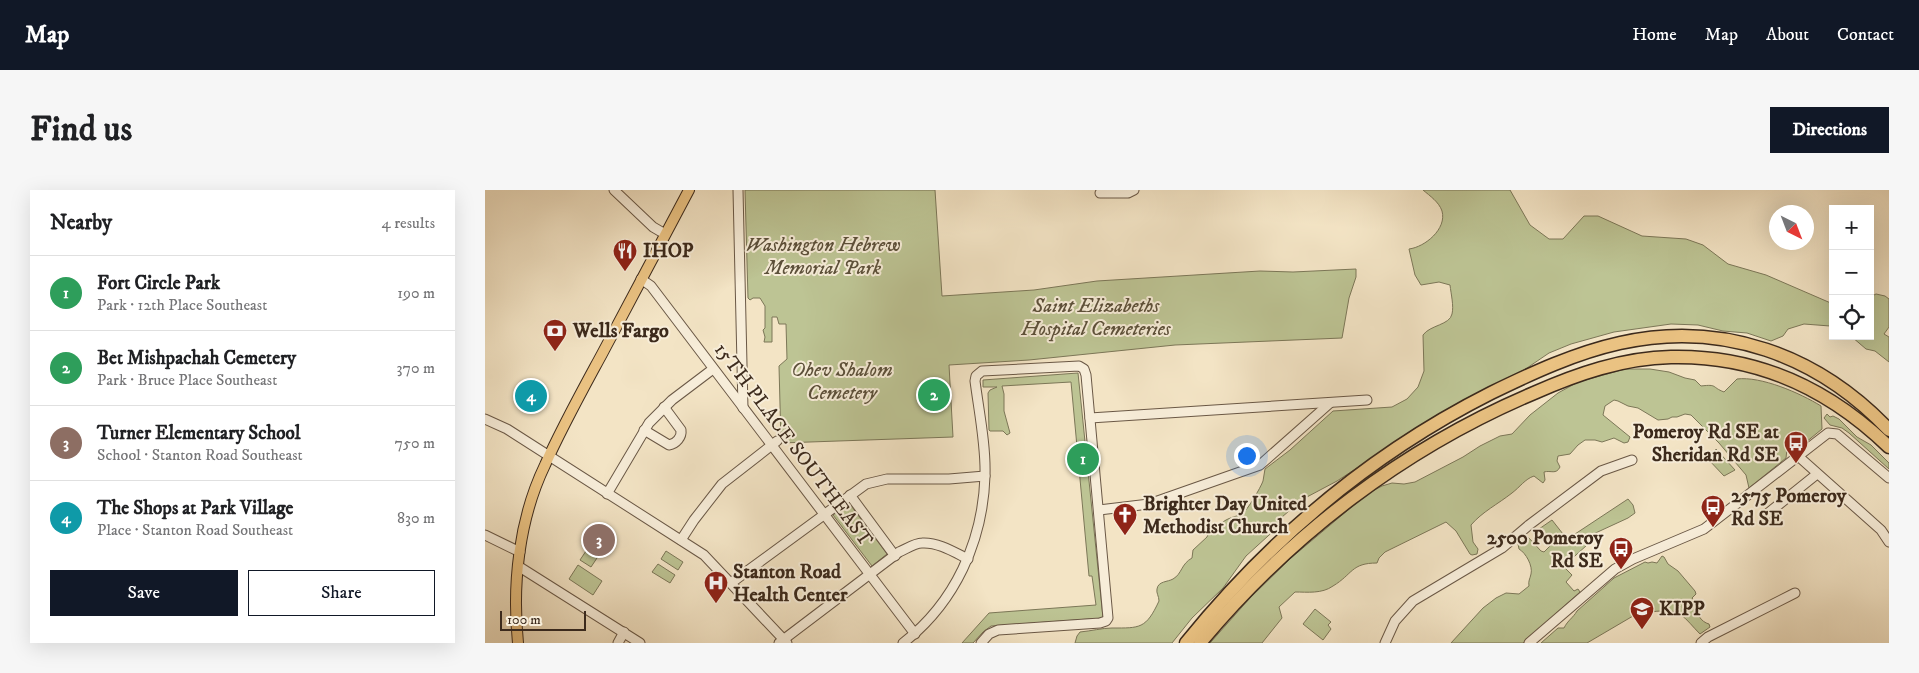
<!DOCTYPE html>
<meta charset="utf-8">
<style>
:root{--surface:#fff;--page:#f6f6f6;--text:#202124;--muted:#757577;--line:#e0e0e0;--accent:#111827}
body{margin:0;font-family:"IM FELL DW Pica",serif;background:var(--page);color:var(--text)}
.controls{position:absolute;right:15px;top:15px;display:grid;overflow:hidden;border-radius:0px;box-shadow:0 5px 20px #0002}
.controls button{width:45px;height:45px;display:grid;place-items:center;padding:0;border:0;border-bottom:1px solid var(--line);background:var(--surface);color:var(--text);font:25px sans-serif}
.compass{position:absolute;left:1284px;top:15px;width:45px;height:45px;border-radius:50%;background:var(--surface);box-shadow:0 5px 20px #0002;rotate:138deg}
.scale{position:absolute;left:15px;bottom:12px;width:86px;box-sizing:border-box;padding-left:5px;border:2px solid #3c2a1c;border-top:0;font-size:14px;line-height:18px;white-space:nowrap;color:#3c2a1c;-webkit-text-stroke:4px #f7edd9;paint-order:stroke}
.you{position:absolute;left:761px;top:265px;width:18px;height:18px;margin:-12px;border:4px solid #fff;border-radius:50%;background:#1a73e8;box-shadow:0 0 0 8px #1a73e833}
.badge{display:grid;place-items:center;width:32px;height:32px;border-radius:50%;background:var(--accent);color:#fff;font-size:16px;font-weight:700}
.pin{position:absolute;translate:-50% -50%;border:2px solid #fff;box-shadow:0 1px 5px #0006}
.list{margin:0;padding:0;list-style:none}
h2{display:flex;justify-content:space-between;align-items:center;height:65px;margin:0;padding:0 20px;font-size:21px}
h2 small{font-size:16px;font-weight:400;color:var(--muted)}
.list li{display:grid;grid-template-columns:32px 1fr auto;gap:15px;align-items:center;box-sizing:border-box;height:75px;padding:0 20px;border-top:1px solid var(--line)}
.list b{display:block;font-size:19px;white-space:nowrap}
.list p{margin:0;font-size:16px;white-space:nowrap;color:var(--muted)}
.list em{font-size:16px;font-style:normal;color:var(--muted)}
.actions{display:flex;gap:10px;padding:15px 20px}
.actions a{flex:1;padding:11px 0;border:1px solid var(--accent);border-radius:0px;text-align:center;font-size:18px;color:var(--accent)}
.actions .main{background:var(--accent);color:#fff}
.icon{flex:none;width:28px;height:28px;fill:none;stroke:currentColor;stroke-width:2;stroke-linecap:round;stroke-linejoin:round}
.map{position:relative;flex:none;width:1404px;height:453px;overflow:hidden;border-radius:0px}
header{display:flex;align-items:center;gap:30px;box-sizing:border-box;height:70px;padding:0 25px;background:var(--accent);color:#fff}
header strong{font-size:24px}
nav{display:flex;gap:28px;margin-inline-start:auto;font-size:18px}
.intro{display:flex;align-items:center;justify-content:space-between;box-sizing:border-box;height:120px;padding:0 30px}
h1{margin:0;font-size:35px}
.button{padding:12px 22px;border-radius:0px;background:var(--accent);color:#fff;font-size:18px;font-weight:700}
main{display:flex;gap:30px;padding:0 30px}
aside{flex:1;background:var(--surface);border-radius:0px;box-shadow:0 5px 20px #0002}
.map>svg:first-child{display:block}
.green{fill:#bdc494;stroke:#7c7758}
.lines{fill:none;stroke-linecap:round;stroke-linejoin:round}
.minor-casing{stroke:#6a5846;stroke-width:11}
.major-casing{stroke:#3c2a1c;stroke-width:12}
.highway-casing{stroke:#3c2a1c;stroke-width:15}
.minor{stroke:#f7edd9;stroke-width:9}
.major{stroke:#eac282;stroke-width:10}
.highway{stroke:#eac282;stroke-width:12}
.labels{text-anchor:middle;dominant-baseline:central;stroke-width:4;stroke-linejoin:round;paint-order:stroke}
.park-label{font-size:20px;font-style:italic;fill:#5c503a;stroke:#f7edd9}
.poi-label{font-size:20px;font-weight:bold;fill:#3c2a1c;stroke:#f7edd9;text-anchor:start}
.street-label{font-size:20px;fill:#3c2a1c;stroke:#f7edd9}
</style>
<header>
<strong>Map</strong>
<nav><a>Home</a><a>Map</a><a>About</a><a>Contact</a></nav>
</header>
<div class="intro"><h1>Find us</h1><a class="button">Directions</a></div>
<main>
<aside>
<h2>Nearby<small>4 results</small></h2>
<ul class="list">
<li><span class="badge" style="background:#2e9e5b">1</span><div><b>Fort Circle Park</b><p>Park · 12th Place Southeast</p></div><em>190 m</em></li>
<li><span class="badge" style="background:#2e9e5b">2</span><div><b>Bet Mishpachah Cemetery</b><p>Park · Bruce Place Southeast</p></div><em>370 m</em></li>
<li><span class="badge" style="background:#8d6e63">3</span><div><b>Turner Elementary School</b><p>School · Stanton Road Southeast</p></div><em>750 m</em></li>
<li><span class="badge" style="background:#0f9aa8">4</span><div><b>The Shops at Park Village</b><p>Place · Stanton Road Southeast</p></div><em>830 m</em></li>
</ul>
<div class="actions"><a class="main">Save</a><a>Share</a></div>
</aside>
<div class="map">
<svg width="1404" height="453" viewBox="0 0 1404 453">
<rect width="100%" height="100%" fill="#f3e4c5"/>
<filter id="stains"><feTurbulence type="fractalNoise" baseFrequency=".004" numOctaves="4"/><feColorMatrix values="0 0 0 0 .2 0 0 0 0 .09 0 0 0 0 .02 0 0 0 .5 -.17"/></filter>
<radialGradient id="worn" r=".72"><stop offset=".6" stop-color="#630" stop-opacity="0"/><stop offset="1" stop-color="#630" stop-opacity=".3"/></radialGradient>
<g class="green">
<polygon points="260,0 450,0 457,106 549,100 612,91 775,81 808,82 871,79 871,87 864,108 857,148 690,155 544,170 464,175 468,247 296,253 294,176 302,169 301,134 294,134 292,127 287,127 287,152 279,152 280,147 278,140 280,138 280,116 275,108 268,108 265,110 263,108"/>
<path d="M 938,0 L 1025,0 L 1045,35 L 1064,49 L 1078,49 L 1099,26 L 1113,26 L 1157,46 L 1201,49 L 1218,55 L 1243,74 L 1281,85 L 1348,114 L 1348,135 L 1345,136 L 1319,134 L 1303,139 L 1298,146 L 1286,151 L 1262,143 L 1238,141 L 1213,135 L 1186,134 L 1129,142 L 1086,154 L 1064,163 L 1042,178 L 958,222 L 852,291 L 820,308 L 811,315 L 797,327 L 794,336 L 761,366 L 738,398 L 707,428 L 687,453 L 590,453 L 592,446 L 595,442 C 606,441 617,438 627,438 C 655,438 661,439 674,411 C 674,406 671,403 672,399 C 673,391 683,392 688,389 C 697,384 696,374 707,368 L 708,360 L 722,347 L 724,342 L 732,340 C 737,328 748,328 757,324 C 762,321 776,297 778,291 C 779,287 779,283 780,279 L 805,260 L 848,221 L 907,217 L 922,209 L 933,197 L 939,181 L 938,145 C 945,135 965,135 967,124 C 969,116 966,104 965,95 L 954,92 L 936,95 L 930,85 L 924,59 C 940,57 962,39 957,21 C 954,12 945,6 938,0 Z"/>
<polygon points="1391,104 1400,106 1404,109 1404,137 1399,144 1404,147 1404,172 1390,161 1381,159 1367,147 1385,146 1385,107"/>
<path d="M 1140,179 L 1165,179 L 1184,182 L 1200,188 L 1210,190 L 1216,196 C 1233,194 1226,197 1239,202 L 1252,189 C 1276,186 1315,203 1336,216 L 1337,239 L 1309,262 L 1302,259 L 1301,268 L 1264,298 L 1261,285 L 1234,253 L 1206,225 L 1200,224 L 1192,227 L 1187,227 L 1183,229 L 1173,230 L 1153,218 L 1143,216 L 1133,211 L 1129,210 L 1120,216 L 1118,225 L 1145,247 L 1143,252 L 1139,253 L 1129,248 L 1117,252 L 1110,250 L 1100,250 L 1093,255 L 1085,264 L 1073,266 L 1072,271 L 1075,277 C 1071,285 1066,280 1059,282 L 1060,290 L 1058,293 L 1049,286 C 1040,289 1035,297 1027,303 C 1013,314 997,322 986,335 L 988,352 L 993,359 L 992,364 L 987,365 L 985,364 L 971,341 L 961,332 L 900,362 L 894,368 L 892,373 C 866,373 868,384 848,396 C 837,404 822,402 810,402 L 794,417 L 797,428 L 777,453 L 725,453 L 765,408 L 806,368 L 882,304 L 897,296 L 907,293 L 919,294 L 930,292 L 978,267 L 995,256 L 1015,246 L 1027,244 L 1045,225 L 1073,203 L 1093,192 Z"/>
<polygon points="593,183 618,428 506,436 498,442 488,453 477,453 504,423 611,415 607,386 604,386 586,192 517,196 519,204 519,221 525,243 522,245 518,241 505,241 504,240 503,203 505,200 512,197 498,197 498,190"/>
<polygon points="1342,224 1345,227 1348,226 1354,229 1372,247 1386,255 1404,273 1404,279 1364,243 1357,238 1345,235 1339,228"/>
<polygon points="1231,259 1250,280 1239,286 1222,268"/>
<path d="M 1143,309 L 1148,315 L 1150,323 L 1143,328 L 1104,346 L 1102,355 L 1080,375 L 1081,379 L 1087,385 L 1081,392 L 1089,401 L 1093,399 L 1095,402 L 1038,453 L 966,453 L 998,418 L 1011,408 L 1021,403 L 1034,404 L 1044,396 C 1043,391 1045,389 1046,384 C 1048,376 1041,363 1034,359 L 1033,354 L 1043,347 L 1056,361 L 1059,362 L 1067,354 L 1054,339 L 1067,330 L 1078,344 L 1084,348 Z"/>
<polygon points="364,313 402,364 387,376 348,325"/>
<polygon points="107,352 118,359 106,377 95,370"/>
<polygon points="181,361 198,372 193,380 176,369"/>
<path d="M 1177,366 L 1179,367 L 1183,374 L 1193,381 L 1210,401 L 1211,404 L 1207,408 L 1212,414 C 1210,423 1216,432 1224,434 L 1225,437 L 1215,444 C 1208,437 1202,429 1195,424 C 1186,417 1158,423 1148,426 L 1102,453 L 1056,453 L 1073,438 L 1079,438 C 1083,430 1088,428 1092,421 L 1129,388 L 1160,372 L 1163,373 L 1167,372 L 1172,373 Z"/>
<polygon points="173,374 190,385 185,393 167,382"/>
<polygon points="93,375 117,391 108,405 84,389"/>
<polygon points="830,419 846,432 843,435 846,439 838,450 818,434"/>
</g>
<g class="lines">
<defs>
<g id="minor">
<polyline points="129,0 168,37 180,44"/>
<polyline points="253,0 258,218"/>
<polyline points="615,3 643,3 649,0"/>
<polyline points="156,89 166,96 430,444"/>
<polyline points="605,228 882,210"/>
<polyline points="0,229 22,239 219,365 302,453"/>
<path d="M 159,240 L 184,255 C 191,254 197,247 196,240 L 179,217"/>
<polyline points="1313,266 1396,340 1404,352"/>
<polyline points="122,304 164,233 187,210 228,179"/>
<polyline points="365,305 410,366"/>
<polyline points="614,320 664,314 775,275 845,213"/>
<polyline points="1282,324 1332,284"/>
<polyline points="0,345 35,362"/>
<polyline points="196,350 209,330 237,294 292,251"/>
<polyline points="33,376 155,453"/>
<polyline points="246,393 381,294 402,289 464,289 500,286"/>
<polyline points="133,453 139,442"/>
<path d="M 294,453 L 414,362 C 421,359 430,353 437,353 C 453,352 469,362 483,369"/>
<path d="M 418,453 C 470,413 498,351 500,286 C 501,255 494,222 490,191 L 491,186 L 497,181 L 594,176 L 599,179 L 601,185 L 623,428 L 621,431 L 615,433 L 513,440 L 504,444 L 496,453"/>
<polyline points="900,453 910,431 928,411 1017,358 1044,335 1116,281 1147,270"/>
<polyline points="1044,453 1130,379 1148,369 1219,339 1343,243 1352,244 1404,288"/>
<polyline points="1216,453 1223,447 1310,403"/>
</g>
<path id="major" d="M 33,453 C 27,394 34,329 60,275 C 77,237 97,201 117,164 C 146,109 175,55 204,0"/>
<g id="highway">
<path d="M 701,453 C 785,349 887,263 1006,203 C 1047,183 1090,163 1135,153 C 1237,130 1333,165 1404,240"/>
<path d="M 715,453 C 806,344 919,258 1049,203 C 1092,184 1138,168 1186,167 C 1271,165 1343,198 1404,257"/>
</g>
</defs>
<use href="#minor" class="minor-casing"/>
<use href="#major" class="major-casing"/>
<use href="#highway" class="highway-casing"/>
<use href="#minor" class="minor"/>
<use href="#major" class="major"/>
<use href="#highway" class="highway"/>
</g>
<defs>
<symbol id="restaurant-pin" viewBox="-11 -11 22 30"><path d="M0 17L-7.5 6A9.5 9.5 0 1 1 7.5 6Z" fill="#8f2418" stroke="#f7edd9"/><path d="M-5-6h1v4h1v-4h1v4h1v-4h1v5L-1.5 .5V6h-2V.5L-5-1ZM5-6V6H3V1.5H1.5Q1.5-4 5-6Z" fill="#fff"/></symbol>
<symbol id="bank-pin" viewBox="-11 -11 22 30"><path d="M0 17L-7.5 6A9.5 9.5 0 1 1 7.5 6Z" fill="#8f2418" stroke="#f7edd9"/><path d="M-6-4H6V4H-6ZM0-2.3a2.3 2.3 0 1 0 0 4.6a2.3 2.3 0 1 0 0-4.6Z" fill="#fff"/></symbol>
<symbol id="bus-pin" viewBox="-11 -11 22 30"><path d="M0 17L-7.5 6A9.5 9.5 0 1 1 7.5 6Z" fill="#8f2418" stroke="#f7edd9"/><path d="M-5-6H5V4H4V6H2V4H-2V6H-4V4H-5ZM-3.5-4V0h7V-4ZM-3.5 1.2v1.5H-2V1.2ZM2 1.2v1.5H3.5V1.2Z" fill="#fff"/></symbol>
<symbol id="church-pin" viewBox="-11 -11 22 30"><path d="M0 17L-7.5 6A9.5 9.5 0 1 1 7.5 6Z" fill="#8f2418" stroke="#f7edd9"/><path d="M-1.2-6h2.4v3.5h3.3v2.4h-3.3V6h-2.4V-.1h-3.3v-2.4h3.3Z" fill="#fff"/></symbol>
<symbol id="hospital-pin" viewBox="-11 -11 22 30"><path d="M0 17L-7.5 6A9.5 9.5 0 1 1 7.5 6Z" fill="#8f2418" stroke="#f7edd9"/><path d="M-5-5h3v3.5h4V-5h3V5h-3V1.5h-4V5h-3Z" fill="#fff"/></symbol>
<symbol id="school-pin" viewBox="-11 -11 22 30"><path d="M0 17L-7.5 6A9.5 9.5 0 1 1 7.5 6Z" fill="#8f2418" stroke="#f7edd9"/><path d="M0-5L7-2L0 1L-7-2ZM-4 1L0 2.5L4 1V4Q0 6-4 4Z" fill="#fff"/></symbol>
</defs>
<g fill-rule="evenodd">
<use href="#restaurant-pin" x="126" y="47" width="28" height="38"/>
<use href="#bank-pin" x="56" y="127" width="28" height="38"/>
<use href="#bus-pin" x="1297" y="239" width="28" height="38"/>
<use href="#bus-pin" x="1214" y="303" width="28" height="38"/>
<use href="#church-pin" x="626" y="311" width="28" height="38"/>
<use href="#bus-pin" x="1122" y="345" width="28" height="38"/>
<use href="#hospital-pin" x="217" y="379" width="28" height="38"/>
<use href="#school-pin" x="1143" y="405" width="28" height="38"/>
</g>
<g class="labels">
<g class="park-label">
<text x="338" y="55">Washington Hebrew<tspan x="338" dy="23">Memorial Park</tspan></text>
<text x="611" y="116">Saint Elizabeths<tspan x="611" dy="23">Hospital Cemeteries</tspan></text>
<text x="357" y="180">Ohev Shalom<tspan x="357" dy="23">Cemetery</tspan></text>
</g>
<g class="poi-label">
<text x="158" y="61">IHOP</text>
<text x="88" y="141">Wells Fargo</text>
<text x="1294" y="242" text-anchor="end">Pomeroy Rd SE at<tspan x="1294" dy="23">Sheridan Rd SE</tspan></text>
<text x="1246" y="306">2575 Pomeroy<tspan x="1246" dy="23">Rd SE</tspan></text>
<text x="658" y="314">Brighter Day United<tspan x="658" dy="23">Methodist Church</tspan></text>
<text x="1118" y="348" text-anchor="end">2500 Pomeroy<tspan x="1118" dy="23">Rd SE</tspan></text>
<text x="248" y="382">Stanton Road<tspan x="248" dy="23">Health Center</tspan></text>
<text x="1174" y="419">KIPP</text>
</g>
<g class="street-label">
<text transform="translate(308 255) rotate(53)">15TH PLACE SOUTHEAST</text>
</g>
</g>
<rect width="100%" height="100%" filter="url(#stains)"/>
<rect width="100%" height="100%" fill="url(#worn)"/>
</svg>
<div class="controls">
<button>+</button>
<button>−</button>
<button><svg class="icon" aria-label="locate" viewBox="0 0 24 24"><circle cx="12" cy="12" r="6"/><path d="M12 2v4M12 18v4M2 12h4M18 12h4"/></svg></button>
</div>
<svg class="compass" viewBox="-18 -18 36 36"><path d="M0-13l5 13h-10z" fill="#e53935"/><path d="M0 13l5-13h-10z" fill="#757577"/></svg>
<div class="scale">100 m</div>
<div class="you"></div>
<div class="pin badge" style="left:598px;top:269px;background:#2e9e5b">1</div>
<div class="pin badge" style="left:449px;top:205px;background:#2e9e5b">2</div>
<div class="pin badge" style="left:114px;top:350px;background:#8d6e63">3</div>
<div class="pin badge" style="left:46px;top:206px;background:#0f9aa8">4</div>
</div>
</main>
